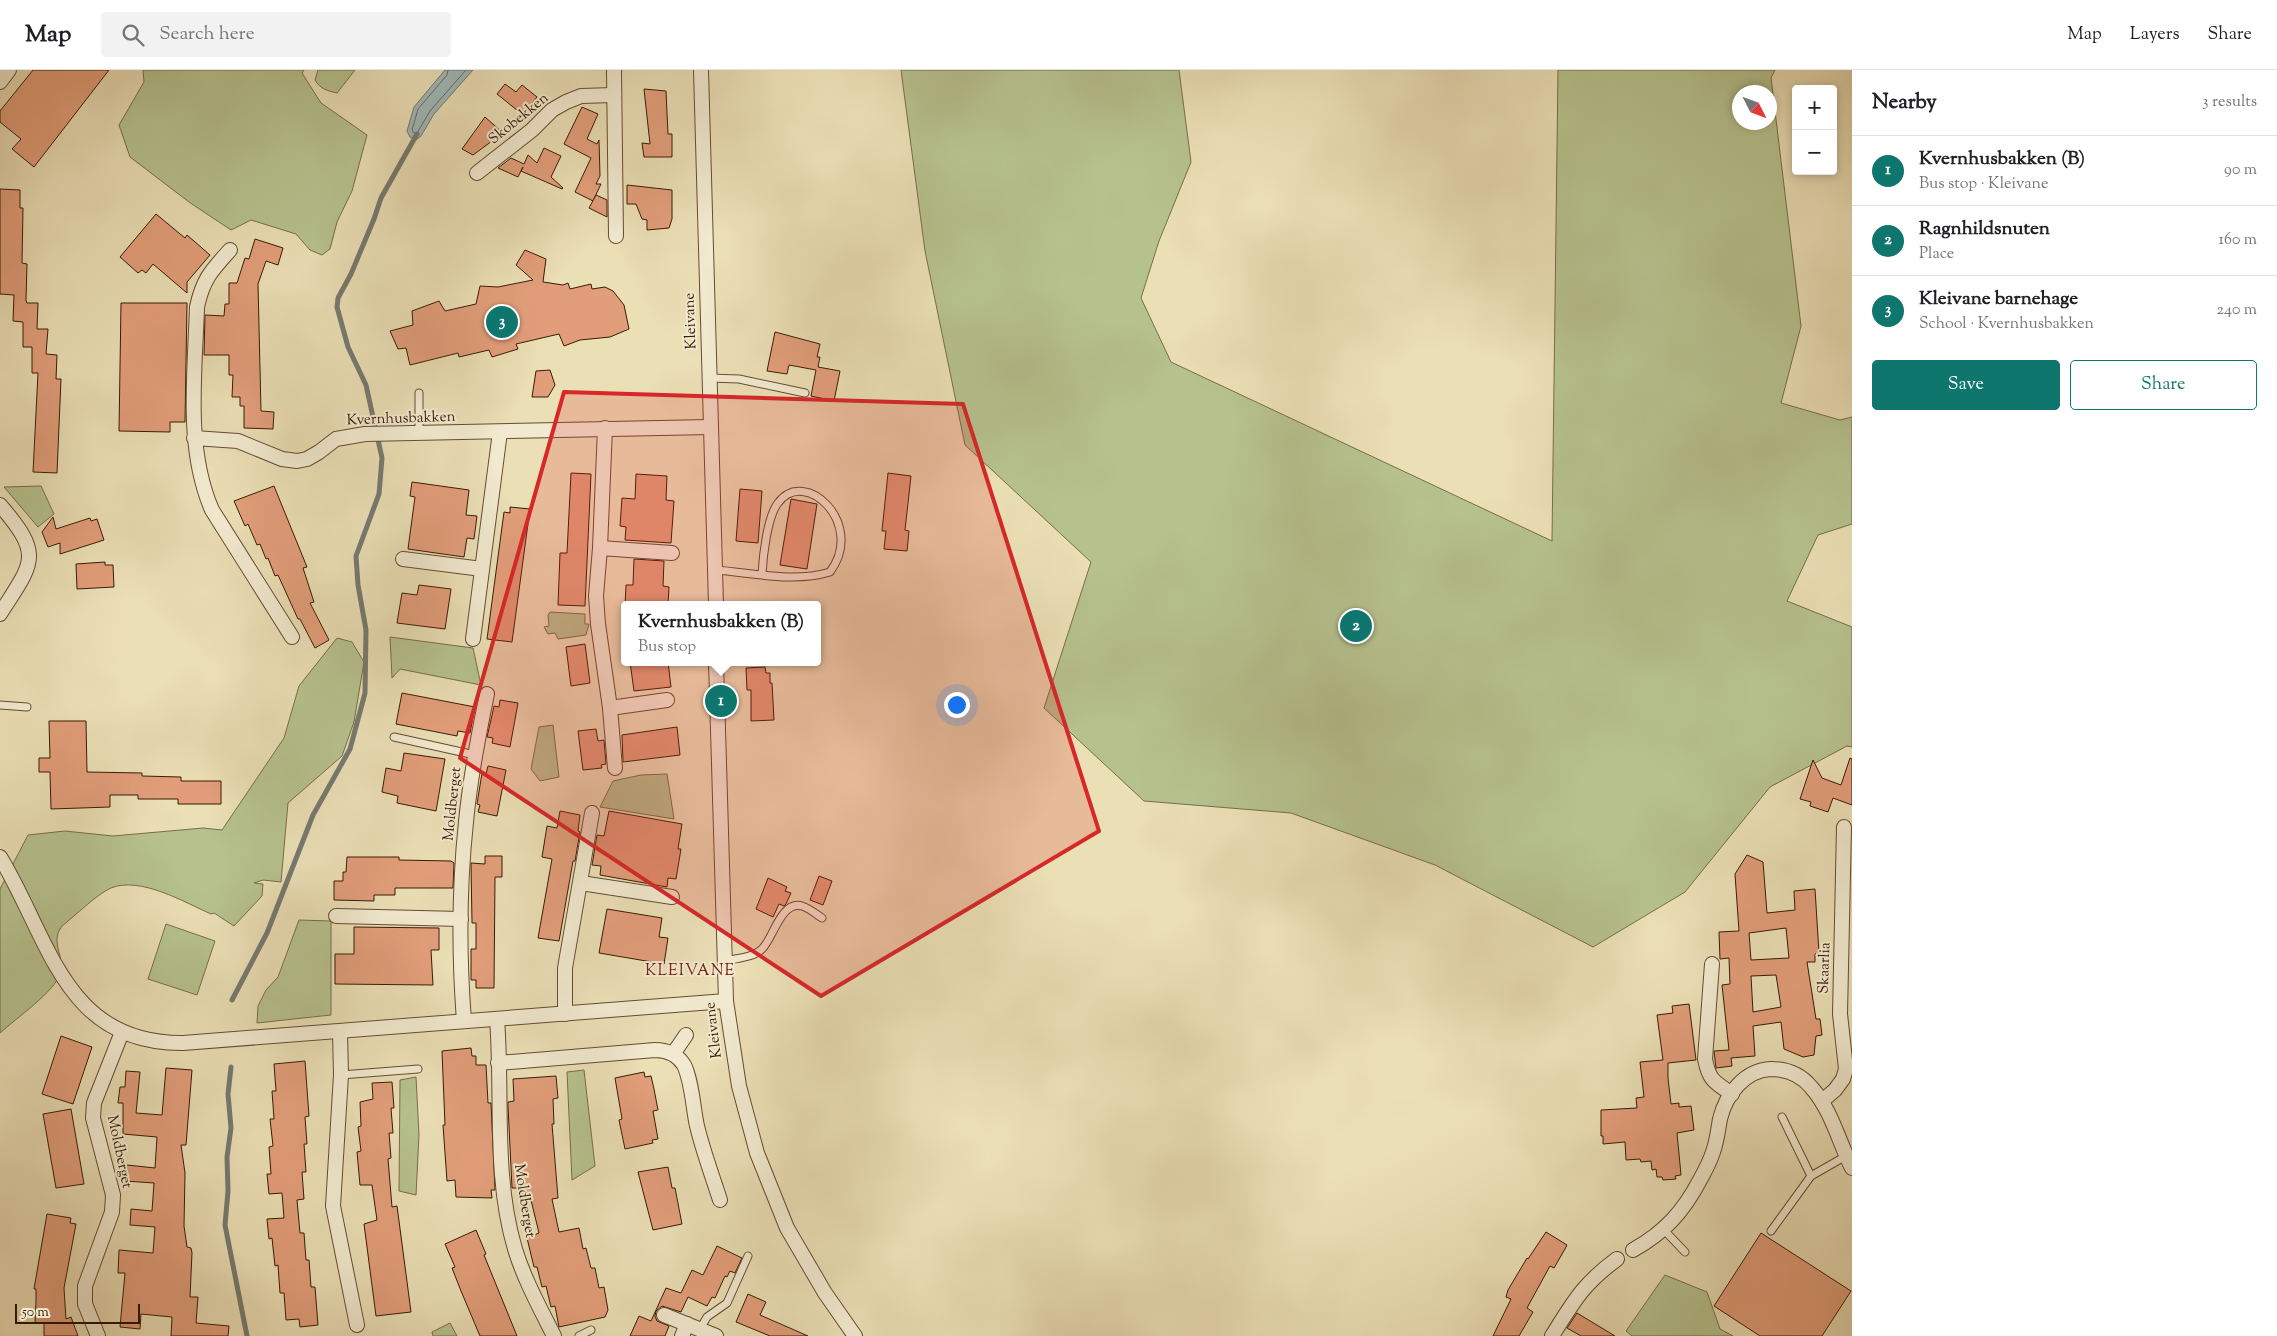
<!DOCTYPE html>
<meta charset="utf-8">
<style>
:root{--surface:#fff;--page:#f2f2f2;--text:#202124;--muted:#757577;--line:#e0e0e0;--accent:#0f766e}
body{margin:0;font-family:"Sorts Mill Goudy",serif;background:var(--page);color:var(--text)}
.controls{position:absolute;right:15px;top:15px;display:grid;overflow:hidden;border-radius:5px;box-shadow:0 2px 8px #0003}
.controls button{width:45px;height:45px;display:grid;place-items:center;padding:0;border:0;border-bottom:1px solid var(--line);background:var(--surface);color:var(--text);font:25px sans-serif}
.compass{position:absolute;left:1732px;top:15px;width:45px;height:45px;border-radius:50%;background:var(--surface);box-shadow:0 2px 8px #0003;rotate:132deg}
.scale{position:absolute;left:15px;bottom:12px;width:125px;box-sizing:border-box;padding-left:5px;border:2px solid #381b03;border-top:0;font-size:14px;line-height:18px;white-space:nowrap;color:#381b03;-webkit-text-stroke:4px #f2ead0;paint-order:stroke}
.you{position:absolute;left:956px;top:634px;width:18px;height:18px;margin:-12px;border:4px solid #fff;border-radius:50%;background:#1a73e8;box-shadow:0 0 0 8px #1a73e833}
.badge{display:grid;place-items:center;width:32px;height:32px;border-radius:50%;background:var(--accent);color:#fff;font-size:16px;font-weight:700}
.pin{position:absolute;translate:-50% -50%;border:2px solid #fff;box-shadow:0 1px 5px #0006}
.popup{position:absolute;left:621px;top:531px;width:200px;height:65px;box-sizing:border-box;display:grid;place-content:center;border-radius:5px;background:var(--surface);filter:drop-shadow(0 1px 4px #0005);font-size:16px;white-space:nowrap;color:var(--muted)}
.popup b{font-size:19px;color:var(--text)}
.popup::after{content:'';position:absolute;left:50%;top:100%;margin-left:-10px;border:10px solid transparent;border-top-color:var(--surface)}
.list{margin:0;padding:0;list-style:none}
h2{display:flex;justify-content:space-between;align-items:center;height:65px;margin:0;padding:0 20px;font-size:21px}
h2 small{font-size:16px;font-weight:400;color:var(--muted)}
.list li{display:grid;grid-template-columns:32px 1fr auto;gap:15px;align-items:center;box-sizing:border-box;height:70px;padding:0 20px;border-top:1px solid var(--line)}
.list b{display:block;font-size:19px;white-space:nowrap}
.list p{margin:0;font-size:16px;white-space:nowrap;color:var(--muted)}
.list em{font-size:16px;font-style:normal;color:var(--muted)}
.actions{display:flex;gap:10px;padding:15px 20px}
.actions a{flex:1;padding:11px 0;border:1px solid var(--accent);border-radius:5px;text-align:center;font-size:18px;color:var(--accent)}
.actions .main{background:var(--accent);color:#fff}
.icon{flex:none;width:28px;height:28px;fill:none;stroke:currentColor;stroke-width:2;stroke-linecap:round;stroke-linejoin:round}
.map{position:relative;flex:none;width:1852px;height:1266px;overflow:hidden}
header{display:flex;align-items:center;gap:30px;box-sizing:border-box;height:70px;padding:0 25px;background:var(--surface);border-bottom:1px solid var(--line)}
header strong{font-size:24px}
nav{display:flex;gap:28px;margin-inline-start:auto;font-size:18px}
.search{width:350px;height:45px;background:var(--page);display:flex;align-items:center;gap:12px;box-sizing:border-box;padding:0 18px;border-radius:5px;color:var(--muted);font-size:19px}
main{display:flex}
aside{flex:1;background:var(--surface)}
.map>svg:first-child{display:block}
.green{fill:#b6c28e;stroke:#776e48;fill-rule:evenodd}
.water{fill:#9fb9ba;stroke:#767a71}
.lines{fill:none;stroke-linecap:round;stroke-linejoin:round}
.shore{stroke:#6c6a5e;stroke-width:1}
.stream{stroke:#767a71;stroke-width:5}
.building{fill:#e29e7a;stroke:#381b03;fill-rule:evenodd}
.service-casing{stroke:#654c30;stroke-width:9}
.minor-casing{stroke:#654c30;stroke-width:16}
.service{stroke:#f2ead0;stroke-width:7}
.minor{stroke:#f2ead0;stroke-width:14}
.marked{fill:#d62828;fill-opacity:0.2;stroke:#d62828;stroke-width:4;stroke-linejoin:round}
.labels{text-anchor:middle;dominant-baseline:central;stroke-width:4;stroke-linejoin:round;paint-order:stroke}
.street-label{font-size:15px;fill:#381b03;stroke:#f2ead0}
.neighbourhood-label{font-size:16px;letter-spacing:1px;fill:#7a1f14;stroke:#f2ead0}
</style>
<header>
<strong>Map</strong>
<div class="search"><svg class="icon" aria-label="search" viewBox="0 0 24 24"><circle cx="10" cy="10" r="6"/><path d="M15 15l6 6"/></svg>Search here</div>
<nav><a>Map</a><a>Layers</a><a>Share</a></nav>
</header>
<main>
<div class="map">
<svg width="1852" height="1266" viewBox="0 0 1852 1266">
<rect width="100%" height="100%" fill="#ebdfb6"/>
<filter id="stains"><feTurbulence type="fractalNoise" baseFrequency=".004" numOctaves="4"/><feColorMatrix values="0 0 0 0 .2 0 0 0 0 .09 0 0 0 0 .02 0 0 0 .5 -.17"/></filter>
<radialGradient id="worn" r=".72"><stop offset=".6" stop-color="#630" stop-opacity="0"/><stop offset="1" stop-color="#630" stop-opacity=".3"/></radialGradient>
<g class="green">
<polygon points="143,0 304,0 302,3 321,33 367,65 352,121 337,152 330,179 322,185 310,180 296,164 251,150 231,160 189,132 130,87 119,55 144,12"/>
<path d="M 318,0 L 355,0 L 337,23 C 328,21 320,19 315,10 Z"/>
<path d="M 901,0 L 1179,0 L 1191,92 L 1159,171 L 1141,228 L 1171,292 L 1552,471 L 1558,0 L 1775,0 L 1771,8 L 1801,256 L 1781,333 L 1840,350 L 1852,347 L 1852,454 L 1818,465 L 1787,531 L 1852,557 L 1852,677 L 1847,676 L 1770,717 L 1685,822 L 1593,877 L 1435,795 L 1291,743 L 1144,731 L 1044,638 L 1091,492 L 965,375 L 925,181 ZM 1740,22 L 1770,22 L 1770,52 L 1740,52 Z"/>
<polygon points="41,416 54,444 38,457 4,417"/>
<polygon points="550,542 585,544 585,554 589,554 586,565 558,569 555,563 548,564 544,557 549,556 548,545"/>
<polygon points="390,567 473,578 481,615 400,599 392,608"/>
<path d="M 337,568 L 352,572 L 364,592 L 354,652 L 342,686 L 288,733 L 281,812 L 263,810 L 254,813 L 263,814 L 262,826 L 234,856 L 214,843 L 211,844 C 184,832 140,806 111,818 C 97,824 75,846 62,856 C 50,872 64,885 61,902 C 56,921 15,949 0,963 L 0,819 L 28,765 L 65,761 L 113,766 L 203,758 L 222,760 L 284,668 L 299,616 Z"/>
<polygon points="553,655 559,707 540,711 531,699 539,657"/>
<polygon points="667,704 674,749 600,737 613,711 641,705"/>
<polygon points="299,850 331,851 331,945 257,953 258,936 266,920 278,907"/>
<polygon points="166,854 215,871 197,925 148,909"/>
<polygon points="584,1000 595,1096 572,1110 567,1002"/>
<polygon points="416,1007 419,1065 416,1125 399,1121 400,1010"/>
<polygon points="1665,1205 1707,1222 1720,1259 1733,1266 1632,1266 1626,1261"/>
<polygon points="450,1253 457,1266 433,1266 432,1262"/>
</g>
<polygon class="water" points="445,0 473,0 434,44 421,66 416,70 410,67 407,61 414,37"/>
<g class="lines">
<polyline class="shore" points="448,0 447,5 418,39 412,60 414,63 417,63 430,41 466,0"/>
<g class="stream">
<polyline points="232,930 267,863 313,745 350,679 365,623 366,560 358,515 356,486 379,424 382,388 366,315 348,277 337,237 338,228 351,204 374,149 381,128 417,64"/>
<polyline points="231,997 228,1024 231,1058 227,1087 228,1121 225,1155 247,1266"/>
</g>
</g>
<g class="building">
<polygon points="33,0 109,0 34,97 12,79 21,69 0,52 0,41"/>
<polygon points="505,14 516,22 522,15 537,27 523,45 497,24"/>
<polygon points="644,19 666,21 668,64 672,64 672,87 644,87 642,73 650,74"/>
<polygon points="582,37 598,44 587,69 597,74 599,70 600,106 596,114 601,114 593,131 575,122 591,88 564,74"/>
<polygon points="485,47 503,63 473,85 462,79"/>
<polygon points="544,78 561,86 551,107 563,118 562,119 521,101 523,97 518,107 498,98 511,88 524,94 528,85 537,93"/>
<polygon points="627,115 672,120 672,149 669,158 647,160 647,150 642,149 636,134 627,134"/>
<polygon points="0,119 20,120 20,138 23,138 22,193 27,194 26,230 27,233 38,233 37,259 48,259 46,284 57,285 56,309 61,309 57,403 33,402 38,303 32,303 32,277 23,277 23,252 13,251 14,225 0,224"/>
<polygon points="596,125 607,130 607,147 589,138"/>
<polygon points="156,144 185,168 187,165 210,185 187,212 187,223 153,194 146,203 142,200 138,203 120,187"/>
<polygon points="255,169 283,178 278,195 266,191 258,214 261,341 274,342 273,359 244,358 244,336 240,336 240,327 232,327 233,305 229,305 229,285 204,285 205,245 224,246 225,234 229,234 229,213 237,213 245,188 249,189"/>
<polygon points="525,180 546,189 543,212 563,215 568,213 570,219 591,214 592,219 605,217 613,221 624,235 629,259 610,267 580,270 564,276 559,264 516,274 518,279 492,287 489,280 459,287 458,283 410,295 406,278 398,279 390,261 413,255 412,241 439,231 445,241 476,234 480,216 498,217 533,210 516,195"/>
<polygon points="121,233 187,233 185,352 170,352 170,362 119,361"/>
<polygon points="775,262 820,274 817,287 820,287 818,297 840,301 834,331 811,326 816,300 789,295 787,304 767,301"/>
<polygon points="550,300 555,315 548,327 532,327 536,301"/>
<polygon points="571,403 591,404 585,536 558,535 560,483 567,483"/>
<polygon points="888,403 911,406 905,460 909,461 907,481 884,479 886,461 882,461"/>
<polygon points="636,404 667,406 666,430 674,431 671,473 625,470 626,457 620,456 622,428 635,429"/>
<polygon points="412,412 469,420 466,445 477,446 474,469 467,468 464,487 408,479 415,427 410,426"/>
<polygon points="274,416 307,497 303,498 314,532 310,533 329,570 315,578 300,549 298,549 278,505 275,506 268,488 266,489 260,474 257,475 248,454 245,456 234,431"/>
<polygon points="740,419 762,421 758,473 736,471"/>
<polygon points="791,429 817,434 807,499 780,495"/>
<polygon points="510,437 530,439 512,572 487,569 504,442 510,443"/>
<polygon points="53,447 56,459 90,448 91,451 97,449 104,470 60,484 60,473 48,477 42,462"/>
<polygon points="634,489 664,491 663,516 669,517 668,535 625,535 626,515 633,515"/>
<polygon points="105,492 105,495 113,495 114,517 77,519 76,494"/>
<polygon points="419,515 451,519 445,559 397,553 402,523 417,525"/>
<polygon points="585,574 590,613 571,616 566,577"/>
<polygon points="630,592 668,592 671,617 634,621"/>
<polygon points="765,597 766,603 770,603 770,613 772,613 774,650 751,651 751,620 747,620 746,598"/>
<polygon points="402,623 475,637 470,663 458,661 457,666 396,654"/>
<polygon points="500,630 518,633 510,677 492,673 493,668 487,667 493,641 494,636 499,637"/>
<polygon points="49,651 86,651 87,702 142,703 142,706 181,707 181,711 221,711 221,734 178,734 178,729 138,729 138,725 110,725 110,737 51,739 50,702 39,702 39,688 50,688"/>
<polygon points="677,657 680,685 623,692 622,665"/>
<polygon points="596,659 598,671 604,670 606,694 601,695 602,698 583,700 578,661"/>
<polygon points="404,683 445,689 436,741 397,733 398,726 382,722 386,698 401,701"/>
<polygon points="1850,688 1852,689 1852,735 1833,728 1828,742 1810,736 1811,732 1800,729 1813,690 1822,708 1841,715"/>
<polygon points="488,696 506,700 497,746 478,742 480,735 477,734 482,703 486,704"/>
<polygon points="560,741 580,745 578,761 580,762 575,791 573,791 559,871 538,868 552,789 542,787 547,756 557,758"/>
<polygon points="609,741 682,754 678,779 681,779 676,809 668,808 667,817 600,805 601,796 592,795 597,765 604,766"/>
<path d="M 1747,785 L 1763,792 L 1767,843 L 1795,840 L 1794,821 L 1815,819 L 1819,883 L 1815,884 L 1815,892 L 1807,892 L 1816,949 L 1820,949 L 1822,965 L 1816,966 L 1814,985 L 1803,987 L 1784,979 L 1781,952 L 1753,956 L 1755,986 L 1731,988 L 1732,996 L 1716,998 L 1714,981 L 1729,980 L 1722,915 L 1730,914 L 1729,888 L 1720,889 L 1719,862 L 1739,861 L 1735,804 ZM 1786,858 L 1789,888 L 1751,890 L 1749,863 ZM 1776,905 L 1781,937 L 1753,942 L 1751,906 Z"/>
<polygon points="485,786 502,786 502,807 495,807 494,918 476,918 476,910 471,910 471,879 476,879 476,853 472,853 471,793 485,794"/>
<polygon points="347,787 399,787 399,790 451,791 454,793 453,818 395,818 395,825 374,825 374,831 334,830 334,811 343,811 343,802 346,802"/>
<polygon points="819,806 832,811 823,835 810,830"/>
<polygon points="768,808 787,817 785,821 791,823 786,834 784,836 779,834 773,847 756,839"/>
<polygon points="607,839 662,848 659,867 668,868 664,894 599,883"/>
<polygon points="354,857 439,858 439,880 431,880 433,915 335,914 335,884 354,884"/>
<polygon points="1689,934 1696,990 1668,993 1668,1008 1671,1034 1679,1033 1679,1037 1691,1036 1694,1060 1677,1063 1681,1105 1675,1106 1676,1109 1663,1110 1662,1107 1657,1107 1656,1099 1652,1100 1651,1091 1641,1092 1640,1089 1626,1090 1625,1072 1603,1074 1603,1066 1601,1066 1601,1040 1637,1038 1636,1028 1644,1027 1640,992 1663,990 1657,945 1673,943 1672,936"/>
<polygon points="61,966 92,977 73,1034 42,1024"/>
<polygon points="471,978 472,986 476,986 476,995 486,995 488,1033 491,1033 495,1120 491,1120 492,1128 456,1127 455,1110 447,1111 443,1055 445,1055 442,981"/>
<polygon points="305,991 309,1046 305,1047 307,1074 304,1074 306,1102 302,1102 304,1129 297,1130 300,1163 304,1163 306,1190 309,1190 311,1217 315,1217 318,1255 300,1257 299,1249 286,1250 284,1223 280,1223 278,1195 275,1196 272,1168 269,1169 267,1149 284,1148 282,1123 269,1124 267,1104 271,1104 269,1077 273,1076 270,1049 274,1049 272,1021 276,1021 274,994"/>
<polygon points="166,998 192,1000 186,1075 181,1075 185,1103 184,1156 187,1177 191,1178 192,1183 190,1227 198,1227 196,1253 229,1256 228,1266 171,1266 172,1247 141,1244 140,1259 120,1257 125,1203 118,1203 119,1180 153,1183 155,1157 130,1155 131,1139 152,1141 154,1113 125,1111 127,1095 155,1098 157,1067 123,1064 123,1033 118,1033 120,1017 125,1017 126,1001 140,1002 136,1043 162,1045"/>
<polygon points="644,1002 645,1007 651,1006 654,1019 658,1040 653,1041 658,1069 652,1070 653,1073 625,1079 619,1050 622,1049 615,1008"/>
<polygon points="556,1006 558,1028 553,1029 554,1054 552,1054 558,1128 552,1129 559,1162 579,1158 583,1179 586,1178 591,1198 595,1198 599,1218 604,1217 608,1240 605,1247 559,1257 555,1236 551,1237 546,1216 542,1217 537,1197 534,1197 527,1168 539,1163 531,1130 523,1131 522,1118 512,1118 508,1036 508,1032 514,1031 513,1009"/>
<polygon points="392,1012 394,1038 391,1038 393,1063 389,1063 391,1088 388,1089 392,1137 397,1136 411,1242 376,1246 364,1154 377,1150 372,1115 360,1115 357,1082 361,1081 358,1057 361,1056 360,1032 373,1029 372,1013"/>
<polygon points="71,1039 84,1114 56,1118 43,1044"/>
<polygon points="668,1097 672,1118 675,1118 682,1154 653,1160 638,1102"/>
<polygon points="47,1144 71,1148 70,1153 76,1154 64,1218 66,1249 71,1247 78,1266 44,1266 44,1253 35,1253 36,1231 36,1219 34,1219"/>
<polygon points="476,1160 486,1184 484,1185 517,1266 480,1266 461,1221 452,1198 455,1197 445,1174"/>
<polygon points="1546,1162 1567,1175 1565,1179 1554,1198 1550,1196 1527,1238 1533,1242 1519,1266 1493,1266 1511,1229 1506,1227 1508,1220 1527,1188 1528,1189"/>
<polygon points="1761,1163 1851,1221 1822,1266 1760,1266 1714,1236"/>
<polygon points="717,1176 742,1188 735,1203 730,1201 727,1207 725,1206 715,1228 712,1227 707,1236 688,1227 681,1242 662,1236 656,1241 655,1246 657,1251 669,1256 665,1266 630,1266 639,1246 651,1251 666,1218 681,1223 692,1200 703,1205"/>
<polygon points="748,1224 766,1232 760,1245 808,1266 770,1266 736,1252"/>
<polygon points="1577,1243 1615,1266 1581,1266 1567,1258"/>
</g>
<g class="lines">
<defs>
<g id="service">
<polyline points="709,308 739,309 805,323"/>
<polyline points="419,323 419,363"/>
<path d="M 716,500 C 753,503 794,513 830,502 C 866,454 805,396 778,433 C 767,447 763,487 762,504"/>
<polyline points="0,635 27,637"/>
<polyline points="394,667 475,685"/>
<path d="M 725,891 C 736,888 753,888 762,879 C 773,869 781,830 802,836 C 809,838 816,844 822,848"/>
<polyline points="341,1005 418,999"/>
<polyline points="1782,1047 1811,1106"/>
<polyline points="1664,1160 1685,1182"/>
<polyline points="1771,1161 1811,1106 1846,1086"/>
<polyline points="700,1259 707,1247 727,1233 748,1186"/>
<polyline points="579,1266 591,1260"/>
</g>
<g id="minor">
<polyline points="614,0 616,166"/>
<polyline points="701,0 716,535"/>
<polyline points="0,12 9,0"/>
<polyline points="477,103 532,60 552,40 566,32 581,26 614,25"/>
<path d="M 230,180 C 211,201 203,209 197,237 C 195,303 185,378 212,440 L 292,567"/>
<polyline points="605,358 600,478 596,526 598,554 610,638 615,698"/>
<polyline points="194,368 238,371 282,389 297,391 307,389 319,382 336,369 365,364 711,357"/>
<path d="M 0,435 C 44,486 33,492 0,544"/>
<polyline points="600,478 672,483"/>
<polyline points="403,489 482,499"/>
<polyline points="473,569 500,362"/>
<polyline points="716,592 726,931 739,1016 757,1083 787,1158 825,1223 855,1266"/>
<polyline points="610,638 667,630"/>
<path d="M 0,787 C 50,869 64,974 183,973 L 726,931"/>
<polyline points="581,813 672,827"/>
<polyline points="336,846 461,849"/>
<path d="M 1712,894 L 1705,989 C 1709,1010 1714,1012 1732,1024"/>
<polyline points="565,944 565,898 592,743"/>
<path d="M 497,949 C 503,1026 493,1105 515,1179 C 524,1209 540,1238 554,1266"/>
<path d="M 464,951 C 459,886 459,818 466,752 C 470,709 478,667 487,624"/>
<polyline points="340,962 341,1005 333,1136 357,1255"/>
<polyline points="673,984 686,965"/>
<path d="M 498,993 L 655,980 C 667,980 677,984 684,995 C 692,1011 693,1038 697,1056 C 703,1081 712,1105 720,1130"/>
<polyline points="1822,1031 1835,1020 1843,1009 1846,999 1840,944 1844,757"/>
<path d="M 1633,1180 C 1665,1162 1683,1142 1700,1110 C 1705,1101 1710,1091 1713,1082 C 1717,1071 1718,1060 1720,1049 C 1726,1024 1745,1000 1771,999 C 1787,999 1801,1005 1811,1017 C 1831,1039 1839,1072 1852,1098"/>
<polyline points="664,1245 716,1266"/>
<polyline points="98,1266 85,1234 85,1216 112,1142 113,1125 93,1048 94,1033 122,962"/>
<polyline points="682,1266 687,1254"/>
<path d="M 1552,1266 C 1574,1231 1583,1214 1617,1189"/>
</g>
</defs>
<use href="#service" class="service-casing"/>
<use href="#minor" class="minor-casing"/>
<use href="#service" class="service"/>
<use href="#minor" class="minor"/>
</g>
<path class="marked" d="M 564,322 L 963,334 L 1099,761 L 821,926 L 460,688 Z"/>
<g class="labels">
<g class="street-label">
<text transform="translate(519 49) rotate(-39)">Skobekken</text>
<text transform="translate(691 251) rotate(-92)">Kleivane</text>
<text transform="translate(401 349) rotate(-2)">Kvernhusbakken</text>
<text transform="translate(453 734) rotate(-84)">Moldberget</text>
<text transform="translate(1825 898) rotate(-88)">Skaarlia</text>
<text transform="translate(714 960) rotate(-97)">Kleivane</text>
<text transform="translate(119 1082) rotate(78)">Moldberget</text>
<text transform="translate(524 1131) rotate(81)">Moldberget</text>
</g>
<g class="neighbourhood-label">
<text x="690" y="901">KLEIVANE</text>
</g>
</g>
<rect width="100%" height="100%" filter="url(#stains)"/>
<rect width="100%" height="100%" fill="url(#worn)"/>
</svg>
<div class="controls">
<button>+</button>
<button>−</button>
</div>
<svg class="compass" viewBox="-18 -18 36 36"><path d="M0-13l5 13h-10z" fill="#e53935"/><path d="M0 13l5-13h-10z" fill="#757577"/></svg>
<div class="scale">50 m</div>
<div class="you"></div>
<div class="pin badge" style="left:721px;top:631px">1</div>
<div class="popup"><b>Kvernhusbakken (B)</b>Bus stop</div>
<div class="pin badge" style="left:1356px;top:556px">2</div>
<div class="pin badge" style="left:502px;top:252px">3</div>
</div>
<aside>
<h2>Nearby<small>3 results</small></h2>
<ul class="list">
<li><span class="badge">1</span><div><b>Kvernhusbakken (B)</b><p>Bus stop · Kleivane</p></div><em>90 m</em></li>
<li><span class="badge">2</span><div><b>Ragnhildsnuten</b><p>Place</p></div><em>160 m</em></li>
<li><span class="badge">3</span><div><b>Kleivane barnehage</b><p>School · Kvernhusbakken</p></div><em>240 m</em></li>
</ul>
<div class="actions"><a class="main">Save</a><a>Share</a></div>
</aside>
</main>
